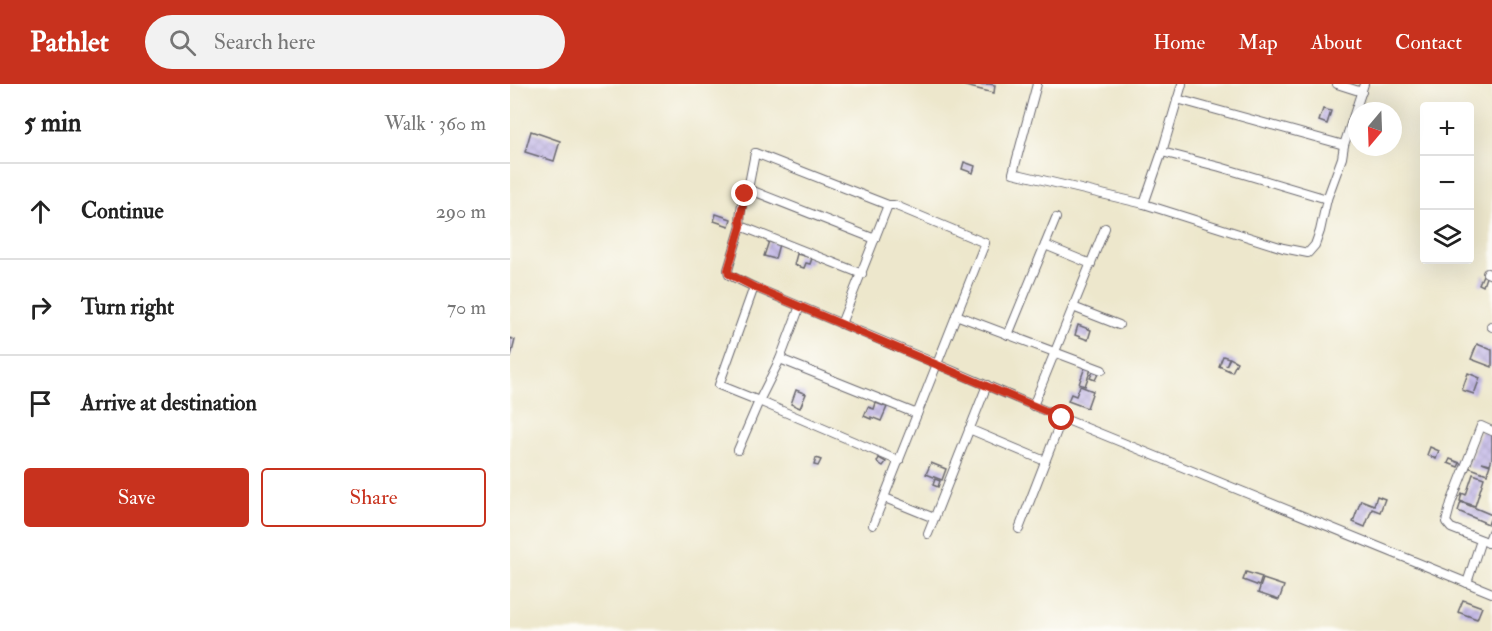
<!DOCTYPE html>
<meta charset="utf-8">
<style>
:root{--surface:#fff;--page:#f2f2f2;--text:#222;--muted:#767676;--line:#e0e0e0;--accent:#c8321e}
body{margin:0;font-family:"IM FELL Double Pica",serif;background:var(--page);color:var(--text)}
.controls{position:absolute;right:18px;top:18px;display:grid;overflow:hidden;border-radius:6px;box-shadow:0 6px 24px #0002}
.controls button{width:54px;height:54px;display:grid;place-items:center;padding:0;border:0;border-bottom:2px solid var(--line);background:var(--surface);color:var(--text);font:30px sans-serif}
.compass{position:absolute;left:838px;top:18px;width:54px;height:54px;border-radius:50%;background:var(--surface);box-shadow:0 6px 24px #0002;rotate:199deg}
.stop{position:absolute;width:18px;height:18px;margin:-14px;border:4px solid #c8321e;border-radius:50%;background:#fff}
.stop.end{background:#c8321e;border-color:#fff;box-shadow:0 2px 6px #0008}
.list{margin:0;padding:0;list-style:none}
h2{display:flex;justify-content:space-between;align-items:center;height:78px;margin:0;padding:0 24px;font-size:26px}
h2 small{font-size:20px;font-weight:400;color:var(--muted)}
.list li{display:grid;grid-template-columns:39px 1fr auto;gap:18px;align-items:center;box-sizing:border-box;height:96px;padding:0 24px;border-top:2px solid var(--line)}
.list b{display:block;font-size:22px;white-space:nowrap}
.list em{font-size:20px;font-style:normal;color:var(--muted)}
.actions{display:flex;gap:12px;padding:18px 24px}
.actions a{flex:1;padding:14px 0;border:2px solid var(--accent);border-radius:6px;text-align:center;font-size:21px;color:var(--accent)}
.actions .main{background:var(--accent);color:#fff}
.icon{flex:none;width:33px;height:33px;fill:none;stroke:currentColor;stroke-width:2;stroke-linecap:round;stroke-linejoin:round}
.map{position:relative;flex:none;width:982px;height:547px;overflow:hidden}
header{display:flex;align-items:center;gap:36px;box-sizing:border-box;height:84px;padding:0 30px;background:var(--accent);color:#fff}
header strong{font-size:28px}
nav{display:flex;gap:33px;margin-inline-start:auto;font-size:21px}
.search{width:420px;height:54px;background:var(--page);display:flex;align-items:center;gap:15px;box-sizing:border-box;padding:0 21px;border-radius:33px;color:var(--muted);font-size:22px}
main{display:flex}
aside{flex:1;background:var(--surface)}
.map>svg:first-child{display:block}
.building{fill:url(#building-cross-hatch)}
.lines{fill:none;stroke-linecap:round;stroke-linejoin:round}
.street-casing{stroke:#69676e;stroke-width:10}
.street{stroke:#fff;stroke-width:8}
.route{stroke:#c8321e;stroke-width:8}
</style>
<header>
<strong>Pathlet</strong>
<div class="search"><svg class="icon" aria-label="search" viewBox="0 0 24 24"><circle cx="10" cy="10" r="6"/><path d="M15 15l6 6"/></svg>Search here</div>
<nav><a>Home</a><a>Map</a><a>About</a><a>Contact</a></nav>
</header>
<main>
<aside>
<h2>5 min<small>Walk · 360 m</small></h2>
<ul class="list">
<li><svg class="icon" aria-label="ahead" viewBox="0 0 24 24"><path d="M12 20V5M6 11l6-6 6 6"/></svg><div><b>Continue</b></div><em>290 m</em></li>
<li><svg class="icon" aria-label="right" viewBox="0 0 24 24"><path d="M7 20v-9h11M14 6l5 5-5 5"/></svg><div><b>Turn right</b></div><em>70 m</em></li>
<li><svg class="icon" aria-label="arrive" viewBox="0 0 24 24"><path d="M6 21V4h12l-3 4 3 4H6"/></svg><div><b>Arrive at destination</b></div></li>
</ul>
<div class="actions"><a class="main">Save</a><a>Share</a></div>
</aside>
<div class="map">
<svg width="982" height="547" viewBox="0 0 982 547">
<defs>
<pattern id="building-cross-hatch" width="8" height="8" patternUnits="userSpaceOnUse" patternTransform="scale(1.5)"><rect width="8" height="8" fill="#c3b8e7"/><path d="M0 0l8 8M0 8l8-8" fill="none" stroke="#a79ec7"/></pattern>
</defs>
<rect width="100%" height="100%" fill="#fdfcf7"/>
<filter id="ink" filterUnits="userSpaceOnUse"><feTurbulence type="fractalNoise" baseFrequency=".0167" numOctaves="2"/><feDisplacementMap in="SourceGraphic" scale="12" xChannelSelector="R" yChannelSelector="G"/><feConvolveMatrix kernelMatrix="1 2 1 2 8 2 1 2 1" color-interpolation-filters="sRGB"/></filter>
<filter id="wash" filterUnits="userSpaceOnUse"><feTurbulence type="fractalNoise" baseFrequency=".008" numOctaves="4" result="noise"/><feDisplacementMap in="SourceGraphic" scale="24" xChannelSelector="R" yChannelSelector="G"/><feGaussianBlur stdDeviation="1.35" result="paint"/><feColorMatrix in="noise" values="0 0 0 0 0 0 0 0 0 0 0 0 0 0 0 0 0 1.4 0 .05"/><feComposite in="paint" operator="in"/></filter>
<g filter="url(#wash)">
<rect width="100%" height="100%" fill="#ede7cc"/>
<g id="blocks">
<g class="building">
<polygon points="455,0 479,0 485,1 484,9 455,2"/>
<polygon points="813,25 821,27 817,40 809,37"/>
<polygon points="21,47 50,57 44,77 15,68"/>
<polygon points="454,78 465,82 463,89 452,85"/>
<polygon points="206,130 221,135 219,142 204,137"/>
<polygon points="259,157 269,160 265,175 254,172"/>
<polygon points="287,170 302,174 300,180 296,179 294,184 284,181"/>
<polygon points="973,191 976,193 973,202 969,200"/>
<polygon points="568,241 581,246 578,256 565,251"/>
<polygon points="0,254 5,256 1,272 0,272"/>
<polygon points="967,260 982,266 982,283 961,275"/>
<polygon points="713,272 719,274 716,282 720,274 727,278 722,288 709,282"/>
<polygon points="575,283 581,285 575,302 569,300"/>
<polygon points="584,286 589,288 585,296 580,294"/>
<polygon points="958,289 970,294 964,310 952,306"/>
<polygon points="570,302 583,307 577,324 558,317 561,310 566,312"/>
<polygon points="286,306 296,310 290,324 281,320"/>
<polygon points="366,319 377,323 371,337 361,333 361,335 354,332 358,323 364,325"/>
<polygon points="971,346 982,350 982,374 980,380 972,378 980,381 977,390 958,383"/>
<polygon points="920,363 929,367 926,375 917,371"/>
<polygon points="306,374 311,376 308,382 304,381"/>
<polygon points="369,374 376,378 373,382 367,378"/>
<polygon points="940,375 950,379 948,383 938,379"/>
<polygon points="421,379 436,385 432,396 416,390"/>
<polygon points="963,390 974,394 965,422 950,417 952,409 956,411"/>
<polygon points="425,395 430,397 428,403 423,401"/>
<polygon points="867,412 875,415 870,428 862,425 855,443 843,438 851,416 864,421"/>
<polygon points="951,418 982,431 978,440 948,427"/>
<polygon points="736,488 752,493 749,502 733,496"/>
<polygon points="753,495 774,502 769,516 748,509"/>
<polygon points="953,516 972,523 967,535 948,528"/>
</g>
</g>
</g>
<g filter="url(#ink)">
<use href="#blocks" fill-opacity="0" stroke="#69676e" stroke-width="1.5"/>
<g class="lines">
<defs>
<g id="street">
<polyline points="527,0 503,89 634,120 773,164 798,169 805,161 810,147 817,115 832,74 834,61 854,0"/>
<polyline points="827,0 852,8"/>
<polyline points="667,15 834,61"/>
<polyline points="652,68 710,83 817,115"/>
<polyline points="238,105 365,155"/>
<polyline points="634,120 652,68 672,0"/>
<polyline points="231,142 352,190"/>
<polyline points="535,161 581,180"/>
<polyline points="977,189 982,191"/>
<polyline points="244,203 209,301 249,317 389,377"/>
<polyline points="563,223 609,241"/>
<polyline points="446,231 592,286"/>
<polyline points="331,240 378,121"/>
<polyline points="981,242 982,243"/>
<polyline points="498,251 546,134"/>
<polyline points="270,275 407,330"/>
<polyline points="523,322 595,144"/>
<polyline points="459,345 535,377"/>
<polyline points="982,347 971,342 941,419 936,438 941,444 982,460"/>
<polyline points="228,366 249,317 270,275 290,222"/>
<polyline points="375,414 424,434"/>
<path d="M 363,441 L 427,280 L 244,203 L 219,191 L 218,186 L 231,142 C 229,131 232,114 238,105 L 245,69 L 378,121 L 384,121 L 475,159 L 427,280 L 552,334 L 982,509"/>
<polyline points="509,445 552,334"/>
<polyline points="418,450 477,301"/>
<polyline points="978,459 982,448"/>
<polyline points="957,499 971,456"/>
</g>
</defs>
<use href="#street" class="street-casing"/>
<use href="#street" class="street"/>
</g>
</g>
<g class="lines" filter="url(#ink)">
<polyline class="route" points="235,110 230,136 231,142 218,186 219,190 244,203 552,334"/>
</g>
</svg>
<div class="controls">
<button>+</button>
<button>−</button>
<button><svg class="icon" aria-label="layers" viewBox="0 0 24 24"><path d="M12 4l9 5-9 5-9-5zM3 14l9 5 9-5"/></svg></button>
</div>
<svg class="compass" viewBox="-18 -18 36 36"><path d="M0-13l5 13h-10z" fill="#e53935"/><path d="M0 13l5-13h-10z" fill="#767676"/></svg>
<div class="stop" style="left:552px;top:334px"></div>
<div class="stop end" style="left:235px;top:110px"></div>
</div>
</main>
